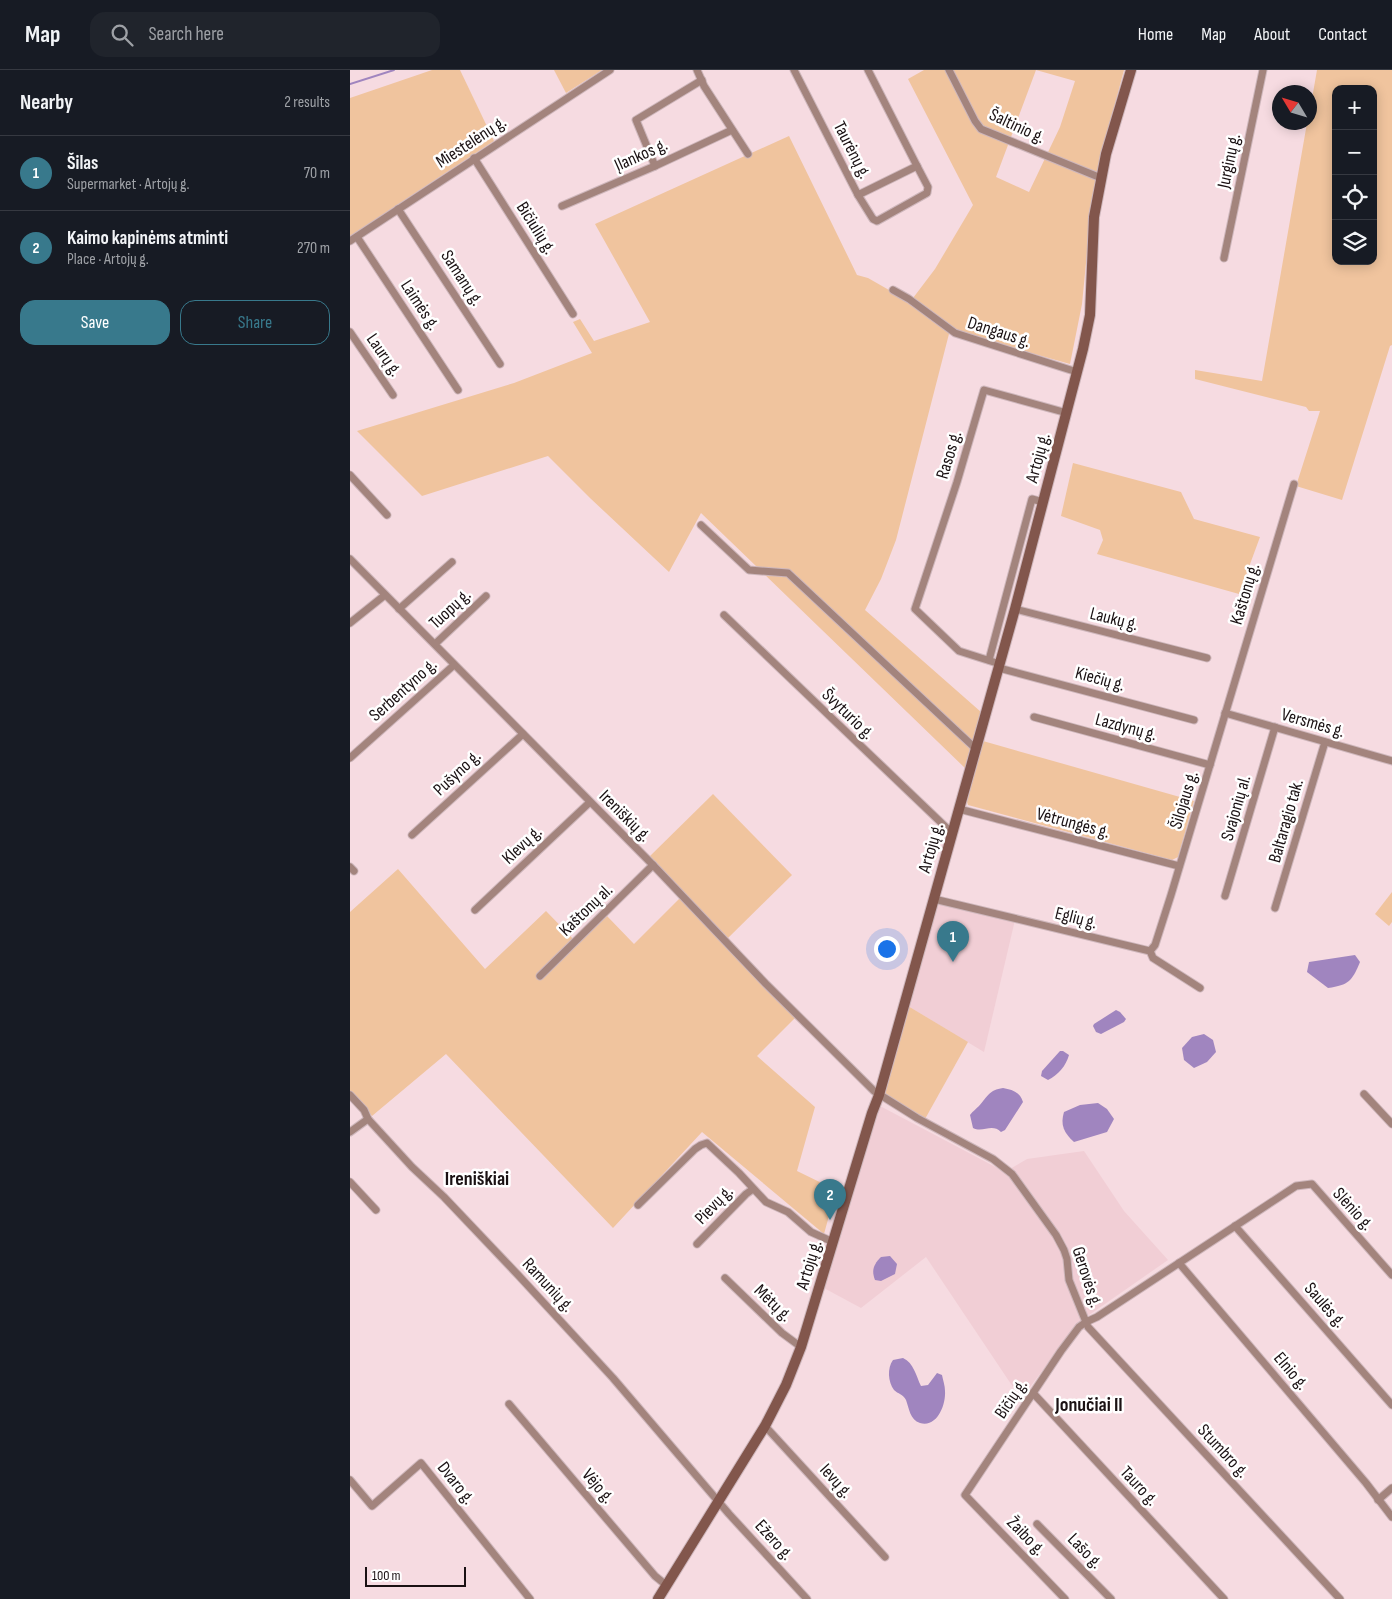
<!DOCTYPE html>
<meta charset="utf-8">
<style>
:root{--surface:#171b24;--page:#20242c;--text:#f1f3f6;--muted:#9ea1a6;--line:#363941;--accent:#38798c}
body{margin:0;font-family:"Sofia Sans Condensed",sans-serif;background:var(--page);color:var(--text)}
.controls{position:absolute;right:15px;top:15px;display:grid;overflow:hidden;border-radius:10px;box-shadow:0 2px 12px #0003}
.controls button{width:45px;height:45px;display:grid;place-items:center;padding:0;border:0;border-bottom:1px solid var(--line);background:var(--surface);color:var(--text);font:25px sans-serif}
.compass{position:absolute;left:922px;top:15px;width:45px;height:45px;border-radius:50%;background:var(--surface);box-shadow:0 2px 12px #0003;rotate:308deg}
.scale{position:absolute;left:15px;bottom:12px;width:101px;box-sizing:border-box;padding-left:5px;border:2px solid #1a1113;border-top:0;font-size:14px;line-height:18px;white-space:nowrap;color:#1a1113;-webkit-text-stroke:4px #fff;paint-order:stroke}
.you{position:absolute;left:536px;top:878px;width:18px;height:18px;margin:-12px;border:4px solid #fff;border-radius:50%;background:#1a73e8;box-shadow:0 0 0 8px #1a73e833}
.badge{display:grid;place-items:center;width:32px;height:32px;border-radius:50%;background:var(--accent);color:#fff;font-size:16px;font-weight:700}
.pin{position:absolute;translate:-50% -41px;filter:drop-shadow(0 1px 2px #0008)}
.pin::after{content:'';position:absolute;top:26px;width:18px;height:15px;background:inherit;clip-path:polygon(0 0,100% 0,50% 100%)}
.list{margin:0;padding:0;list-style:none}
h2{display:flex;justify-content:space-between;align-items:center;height:65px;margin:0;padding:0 20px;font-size:21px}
h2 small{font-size:16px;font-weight:400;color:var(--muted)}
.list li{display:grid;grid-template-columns:32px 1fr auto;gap:15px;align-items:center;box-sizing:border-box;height:75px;padding:0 20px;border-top:1px solid var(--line)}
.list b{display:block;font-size:19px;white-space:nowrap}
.list p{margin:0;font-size:16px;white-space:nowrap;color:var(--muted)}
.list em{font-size:16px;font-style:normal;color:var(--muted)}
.actions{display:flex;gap:10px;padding:15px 20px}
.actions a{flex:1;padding:11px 0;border:1px solid var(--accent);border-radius:15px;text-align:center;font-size:18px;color:var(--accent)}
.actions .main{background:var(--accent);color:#fff}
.icon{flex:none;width:28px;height:28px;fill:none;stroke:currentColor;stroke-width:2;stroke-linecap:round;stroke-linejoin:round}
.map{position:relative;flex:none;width:1042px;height:1529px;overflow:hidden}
header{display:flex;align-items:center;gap:30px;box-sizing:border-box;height:70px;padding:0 25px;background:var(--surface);border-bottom:1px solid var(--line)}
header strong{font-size:24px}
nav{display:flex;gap:28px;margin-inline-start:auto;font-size:18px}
.search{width:350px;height:45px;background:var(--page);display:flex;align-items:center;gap:12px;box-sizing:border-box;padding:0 18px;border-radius:15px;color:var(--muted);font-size:19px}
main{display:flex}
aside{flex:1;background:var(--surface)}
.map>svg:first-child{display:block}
.built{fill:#f1ced5}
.green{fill:#f0c49e;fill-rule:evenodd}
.water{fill:#a085bf}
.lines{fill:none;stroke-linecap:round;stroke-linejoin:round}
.stream{stroke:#a085bf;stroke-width:2}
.street-casing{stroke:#ceb7bc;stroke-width:9}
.secondary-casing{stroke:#ceb7bc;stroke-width:12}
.street{stroke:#a3847d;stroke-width:7}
.secondary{stroke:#82564c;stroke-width:10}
.labels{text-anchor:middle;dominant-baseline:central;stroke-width:5;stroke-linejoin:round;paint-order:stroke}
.street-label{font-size:18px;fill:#1a1113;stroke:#fff}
.quarter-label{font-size:20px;font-weight:bold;fill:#1a1113;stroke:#fff}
</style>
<header>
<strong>Map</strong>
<div class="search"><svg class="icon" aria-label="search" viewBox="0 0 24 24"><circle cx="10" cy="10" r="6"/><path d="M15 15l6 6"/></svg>Search here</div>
<nav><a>Home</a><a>Map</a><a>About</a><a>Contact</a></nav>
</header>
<main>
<aside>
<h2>Nearby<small>2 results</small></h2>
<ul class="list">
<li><span class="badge">1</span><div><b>Šilas</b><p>Supermarket · Artojų g.</p></div><em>70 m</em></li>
<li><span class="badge">2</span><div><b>Kaimo kapinėms atminti</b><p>Place · Artojų g.</p></div><em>270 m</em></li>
</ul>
<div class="actions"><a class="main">Save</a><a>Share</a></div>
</aside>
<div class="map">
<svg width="1042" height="1529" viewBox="0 0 1042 1529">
<rect width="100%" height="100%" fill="#f6dbe1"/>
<g class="built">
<polygon points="594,833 665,850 634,982 558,936 587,837 589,834"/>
<polygon points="530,1036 655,1102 677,1089 734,1081 774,1141 818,1190 729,1252 671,1329 576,1187 511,1238 472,1217"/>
</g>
<g class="green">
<polygon points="82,0 110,0 144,71 0,166 0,28"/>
<polygon points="204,0 252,0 216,23"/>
<path d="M 574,0 L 774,0 L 750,90 L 740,152 L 732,234 L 720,294 L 600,260 L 546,470 L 531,509 L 515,540 L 631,642 L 616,699 L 351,443 L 319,502 L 240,428 L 198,386 L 72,426 L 7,361 L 164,313 L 242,283 L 223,252 L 230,249 L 244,271 L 300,252 L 245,154 L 439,66 L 507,205 L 518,208 L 560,232 L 585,199 L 623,135 L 558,9 ZM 686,0 L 725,11 L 710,57 L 679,122 L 646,107 Z"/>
<path d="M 967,0 L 1042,0 L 1042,275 L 1040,276 L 992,430 L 946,416 L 970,341 L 959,341 L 956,337 L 845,309 L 845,300 L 912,311 L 957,53 L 959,52 L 960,40 ZM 986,19 L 1023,19 L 1023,191 L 986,191 Z"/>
<polygon points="723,393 831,422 844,449 910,467 889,524 747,484 753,470 750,460 711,446"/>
<polygon points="633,671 844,731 828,787 822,790 618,735 617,732"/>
<polygon points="363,724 442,805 377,869 298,788"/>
<polygon points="48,799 135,899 196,841 228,874 257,846 284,874 330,828 445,948 407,986 465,1037 447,1101 486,1120 474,1164 352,1062 263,1158 96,984 22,1046 0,1021 0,842"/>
<polygon points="1042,822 1042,852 1039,856 1025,844"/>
<polygon points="558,936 618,972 575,1049 537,1026 534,1023"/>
</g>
<g class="water">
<path d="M 1005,885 L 1010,892 C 1002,911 999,915 978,918 L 957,902 L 959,892 Z"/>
<polygon points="766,940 770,942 776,949 774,952 751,964 746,962 743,956 744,954"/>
<polygon points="854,964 863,970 866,982 857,992 844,998 834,990 832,978 842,967"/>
<path d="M 710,981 L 713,981 L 719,985 C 716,996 708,1005 698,1010 L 691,1006 L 692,1001 Z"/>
<path d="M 653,1018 C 663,1020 670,1022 673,1032 L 655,1060 L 651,1062 C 642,1053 633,1063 623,1058 L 620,1045 C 623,1041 626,1039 629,1036 C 638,1026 639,1020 653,1018 Z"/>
<path d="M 748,1033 L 757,1039 L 764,1049 L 757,1062 L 724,1072 C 714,1063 710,1055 714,1042 L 730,1035 Z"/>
<path d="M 540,1186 L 547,1194 L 545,1204 L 531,1211 L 525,1210 C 521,1200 524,1194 531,1187 Z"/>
<path d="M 553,1288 C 564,1293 566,1306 571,1316 L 578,1315 L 587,1303 L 592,1305 C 593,1310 595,1316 595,1321 C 596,1335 587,1358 570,1353 C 560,1350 559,1338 556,1330 C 553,1324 548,1324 544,1320 C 538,1312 537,1298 543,1290 Z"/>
</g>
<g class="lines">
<polyline class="stream" points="0,14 44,0"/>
<defs>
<g id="street">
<polyline points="347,0 354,16 398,84"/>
<polyline points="444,0 508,125 567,96 518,0"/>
<polyline points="599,0 625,51 631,59 751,108"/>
<polyline points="124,88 223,244"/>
<polyline points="305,96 286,50 352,10"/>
<polyline points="508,125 523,149 527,151 577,123 578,117 567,96"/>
<polyline points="212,136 305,96 382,60"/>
<polyline points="48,139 150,294"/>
<polyline points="7,167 108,320"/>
<polyline points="0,171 260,0"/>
<polyline points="874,188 913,0"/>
<polyline points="543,220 559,229 605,263 727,302"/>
<polyline points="0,262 43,325"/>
<polyline points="0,405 37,445"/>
<polyline points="351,455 399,500 438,503 626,679"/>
<polyline points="0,489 303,795 416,914 524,1021 567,1048 643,1089 662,1104 706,1165 714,1180 717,1189 719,1210 738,1257 990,1529"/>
<polyline points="49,539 102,492"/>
<polyline points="665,539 857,588"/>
<polyline points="374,545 602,763"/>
<polyline points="0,553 35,525"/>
<polyline points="85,574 136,526"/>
<polyline points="639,590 682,429 693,432"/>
<polyline points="650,594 609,581 565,539 607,412 634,320 717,343"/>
<polyline points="649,598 844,650"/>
<polyline points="875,643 1042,691"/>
<polyline points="684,647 860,695"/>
<polyline points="0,688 104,595"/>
<polyline points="609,739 829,796"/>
<polyline points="62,765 173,664"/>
<polyline points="0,797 4,801"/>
<polyline points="875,826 925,657"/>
<polyline points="584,829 800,881 803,888 850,918"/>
<polyline points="925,838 975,672"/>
<polyline points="125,840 240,732"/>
<polyline points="800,881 805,875 821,825 944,414"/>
<polyline points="190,906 303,795"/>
<polyline points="1014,1024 1042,1054"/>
<polyline points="0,1025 14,1040 18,1049 62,1097 94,1127 169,1206 263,1308 379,1444 457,1529"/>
<polyline points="0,1062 18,1049"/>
<polyline points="0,1112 26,1140"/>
<polyline points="288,1135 345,1079 351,1075 357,1073 389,1103 416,1132 438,1142 461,1162 483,1172"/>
<polyline points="885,1156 1042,1335"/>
<polyline points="347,1174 396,1124 403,1119"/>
<polyline points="829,1193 1016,1413 1042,1447"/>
<polyline points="375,1208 432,1263 451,1277"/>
<polyline points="683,1323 874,1529"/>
<polyline points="159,1334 305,1506 316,1515"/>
<polyline points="415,1356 535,1487"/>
<polyline points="0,1410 22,1436 71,1393 180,1529"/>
<polyline points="1028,1430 1042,1418"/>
<polyline points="687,1454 761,1529"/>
<polyline points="715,1529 615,1425 711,1281 729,1257 736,1252 747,1247 946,1116 962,1114 1042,1205"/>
</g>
<polyline id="secondary" points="308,1529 415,1356 436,1315 451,1277 522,1043 529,1025 665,539 733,279 740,245 744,147 756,84 781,0"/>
</defs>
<use href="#street" class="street-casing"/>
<use href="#secondary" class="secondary-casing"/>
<use href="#street" class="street"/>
<use href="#secondary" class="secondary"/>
</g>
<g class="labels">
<g class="street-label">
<text transform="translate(667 56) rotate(25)">Šaltinio g.</text>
<text transform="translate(121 72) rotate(-33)">Miestelėnų g.</text>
<text transform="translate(502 80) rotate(63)">Taurėnų g.</text>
<text transform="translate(291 85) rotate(-24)">Įlankos g.</text>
<text transform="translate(879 91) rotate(-78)">Jurginų g.</text>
<text transform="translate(186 158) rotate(58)">Bičiulių g.</text>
<text transform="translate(112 208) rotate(57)">Samanų g.</text>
<text transform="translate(70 235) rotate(57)">Laimės g.</text>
<text transform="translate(649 262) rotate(18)">Dangaus g.</text>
<text transform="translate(34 285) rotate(55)">Laurų g.</text>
<text transform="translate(599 385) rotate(-73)">Rasos g.</text>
<text transform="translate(688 388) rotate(-75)">Artojų g.</text>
<text transform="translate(895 524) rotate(-73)">Kaštonų g.</text>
<text transform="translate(100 539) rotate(-43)">Tuopų g.</text>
<text transform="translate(764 549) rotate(14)">Laukų g.</text>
<text transform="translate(750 609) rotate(15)">Kiečių g.</text>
<text transform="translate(53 620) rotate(-42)">Serbentyno g.</text>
<text transform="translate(498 644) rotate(44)">Švyturio g.</text>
<text transform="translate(963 653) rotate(16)">Versmės g.</text>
<text transform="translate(776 657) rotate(15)">Lazdynų g.</text>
<text transform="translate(107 703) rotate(-43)">Pušyno g.</text>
<text transform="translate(834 730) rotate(-73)">Šilojaus g.</text>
<text transform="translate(886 738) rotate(-74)">Svajonių al.</text>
<text transform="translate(275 746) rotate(45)">Ireniškių g.</text>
<text transform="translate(936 751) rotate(-74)">Baltaragio tak.</text>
<text transform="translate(723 753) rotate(15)">Vėtrungės g.</text>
<text transform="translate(172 775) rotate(-43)">Klevų g.</text>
<text transform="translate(581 778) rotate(-74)">Artojų g.</text>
<text transform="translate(236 840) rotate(-44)">Kaštonų al.</text>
<text transform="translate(726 848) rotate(14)">Eglių g.</text>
<text transform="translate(364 1135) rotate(-46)">Pievų g.</text>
<text transform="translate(1003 1139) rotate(48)">Slėnio g.</text>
<text transform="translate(459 1195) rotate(-73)">Artojų g.</text>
<text transform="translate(737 1207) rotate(72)">Gerovės g.</text>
<text transform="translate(198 1215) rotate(47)">Ramunių g.</text>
<text transform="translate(423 1233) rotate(44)">Mėtų g.</text>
<text transform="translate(975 1235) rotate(49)">Saulės g.</text>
<text transform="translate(941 1301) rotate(50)">Elnio g.</text>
<text transform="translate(661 1329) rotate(-56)">Bičių g.</text>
<text transform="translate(873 1381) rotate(47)">Stumbro g.</text>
<text transform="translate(486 1411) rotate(48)">Ievų g.</text>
<text transform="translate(106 1413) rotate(52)">Dvaro g.</text>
<text transform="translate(248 1416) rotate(50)">Vėjo g.</text>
<text transform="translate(789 1416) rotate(47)">Tauro g.</text>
<text transform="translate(676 1466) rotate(46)">Žaibo g.</text>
<text transform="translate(424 1470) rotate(48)">Ežero g.</text>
<text transform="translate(735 1481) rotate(46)">Lašo g.</text>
</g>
<g class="quarter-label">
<text x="127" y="1109">Ireniškiai</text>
<text x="739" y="1335">Jonučiai II</text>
</g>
</g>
</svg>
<div class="controls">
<button>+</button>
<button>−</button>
<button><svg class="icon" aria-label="locate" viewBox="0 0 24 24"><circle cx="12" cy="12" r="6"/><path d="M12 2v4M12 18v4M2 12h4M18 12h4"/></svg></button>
<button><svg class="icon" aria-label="layers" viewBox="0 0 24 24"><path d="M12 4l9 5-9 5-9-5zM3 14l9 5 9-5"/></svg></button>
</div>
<svg class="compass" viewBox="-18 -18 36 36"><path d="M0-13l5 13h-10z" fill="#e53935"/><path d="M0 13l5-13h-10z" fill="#9ea1a6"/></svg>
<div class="scale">100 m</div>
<div class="you"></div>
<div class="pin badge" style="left:603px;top:892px">1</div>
<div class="pin badge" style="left:480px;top:1150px">2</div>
</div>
</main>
